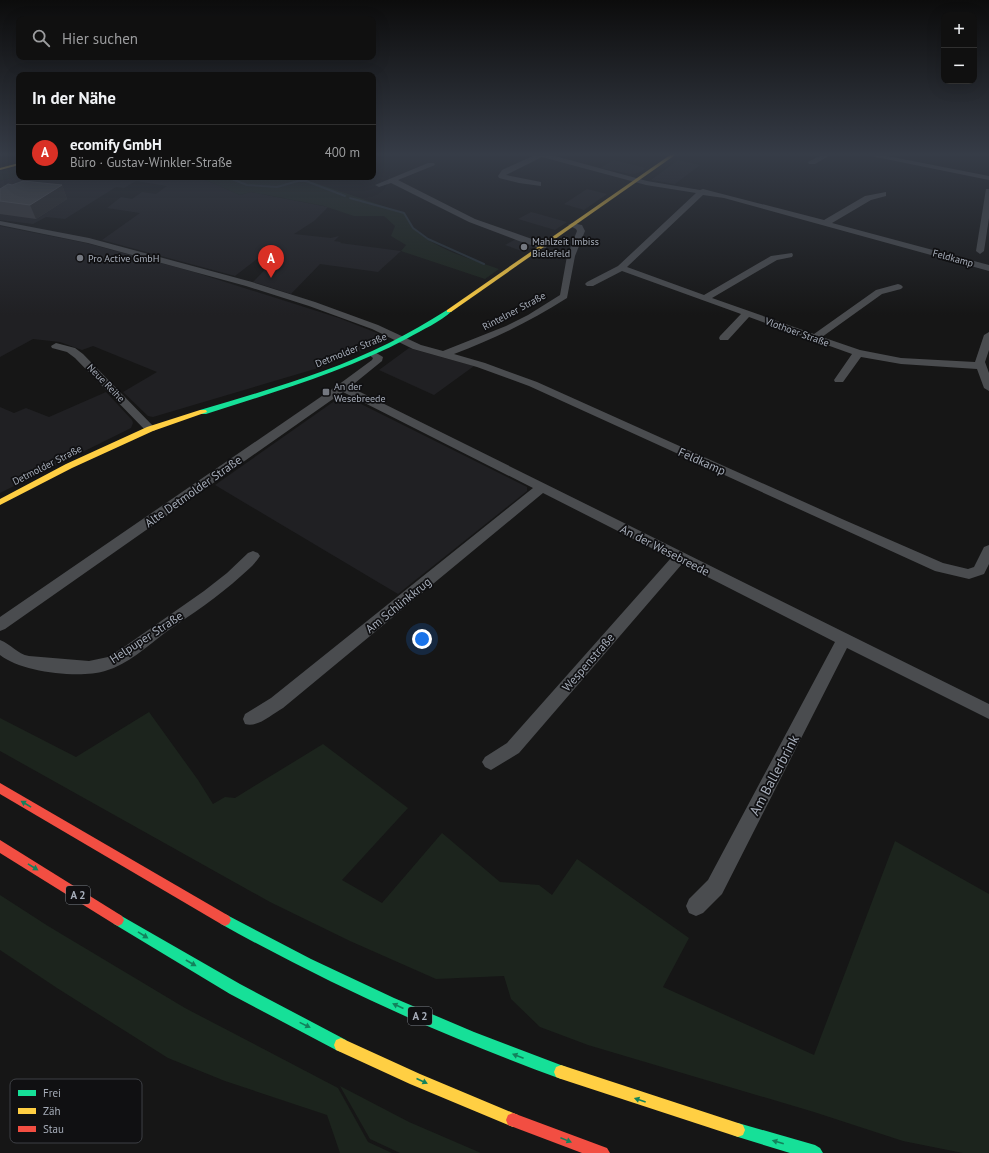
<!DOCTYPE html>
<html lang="de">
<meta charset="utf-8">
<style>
:root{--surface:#101010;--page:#191919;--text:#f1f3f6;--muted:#9c9d9f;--line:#303030;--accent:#d93025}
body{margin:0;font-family:"PT Sans",sans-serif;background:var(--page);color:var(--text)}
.controls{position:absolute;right:12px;top:12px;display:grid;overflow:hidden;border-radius:8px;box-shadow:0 4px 16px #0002}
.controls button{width:36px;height:36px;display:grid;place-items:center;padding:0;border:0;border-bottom:1px solid var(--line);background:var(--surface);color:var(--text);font:20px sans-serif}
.you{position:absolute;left:422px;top:639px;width:14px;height:14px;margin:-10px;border:3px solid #fff;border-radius:50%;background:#1a73e8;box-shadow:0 0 0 6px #1a73e833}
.badge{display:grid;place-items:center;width:26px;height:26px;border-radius:50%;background:var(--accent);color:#fff;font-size:13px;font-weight:700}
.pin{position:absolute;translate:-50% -33px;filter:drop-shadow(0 1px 2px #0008)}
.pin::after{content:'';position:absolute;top:21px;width:14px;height:12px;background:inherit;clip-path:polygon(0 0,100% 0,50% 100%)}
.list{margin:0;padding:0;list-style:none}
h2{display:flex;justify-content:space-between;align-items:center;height:52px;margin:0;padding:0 16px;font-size:17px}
h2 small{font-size:13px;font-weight:400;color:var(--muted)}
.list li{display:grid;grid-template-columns:26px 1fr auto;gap:12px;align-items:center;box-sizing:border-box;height:56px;padding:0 16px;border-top:1px solid var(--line)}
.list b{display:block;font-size:15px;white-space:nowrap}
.list p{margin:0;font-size:13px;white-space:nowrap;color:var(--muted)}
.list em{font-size:13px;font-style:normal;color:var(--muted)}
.icon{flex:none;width:22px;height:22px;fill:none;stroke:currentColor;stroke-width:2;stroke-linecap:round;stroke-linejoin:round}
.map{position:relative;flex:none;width:989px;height:1153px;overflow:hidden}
.search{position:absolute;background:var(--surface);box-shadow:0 4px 16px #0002;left:16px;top:16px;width:360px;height:44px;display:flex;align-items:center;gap:10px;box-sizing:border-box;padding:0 14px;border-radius:8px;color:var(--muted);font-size:15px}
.panel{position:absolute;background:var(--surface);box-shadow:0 4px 16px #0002;left:16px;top:72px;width:360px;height:108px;border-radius:8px}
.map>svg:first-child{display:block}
.built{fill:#202023}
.green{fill:#1c241d}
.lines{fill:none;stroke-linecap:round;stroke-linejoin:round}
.stream{stroke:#283239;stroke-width:2}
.street{fill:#4a4c4f;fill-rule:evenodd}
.fast{fill:#16e098;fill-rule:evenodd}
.slow{fill:#ffcf43;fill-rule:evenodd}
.jam{fill:#f24e42;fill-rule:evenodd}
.wall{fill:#3c3c3f}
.shaded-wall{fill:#282829}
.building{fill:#47494c;stroke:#56585d}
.oneway{fill:#13825c}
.poi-dot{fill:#747880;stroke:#101012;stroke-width:1.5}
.labels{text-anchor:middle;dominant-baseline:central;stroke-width:3.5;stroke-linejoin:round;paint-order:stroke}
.far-poi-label{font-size:10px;fill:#a6adb9;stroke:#101012;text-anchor:start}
.far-street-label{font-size:10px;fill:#a6adb9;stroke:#101012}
.shield{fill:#101012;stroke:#797e87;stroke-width:1}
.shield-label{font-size:11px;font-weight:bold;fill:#a6adb9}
.street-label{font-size:12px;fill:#a6adb9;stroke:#101012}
.near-street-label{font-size:14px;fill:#a6adb9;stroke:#101012}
.key{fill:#101012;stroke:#3d3f44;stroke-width:1}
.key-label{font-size:11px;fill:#a6adb9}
</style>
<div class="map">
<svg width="989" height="1153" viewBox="0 0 989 1153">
<rect width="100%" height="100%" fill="#161616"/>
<g class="built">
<polygon points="614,160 646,168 638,173 631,174 600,168"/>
<polygon points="678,160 700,165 675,184 651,180"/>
<polygon points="19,176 199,177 240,195 251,192 328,207 314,221 294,234 331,238 339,236 334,241 341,242 340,243 401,251 378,272 320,264 291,294 253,282 281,253 266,252 235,276 102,240 140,213 107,208 121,197 132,199 142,192 156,194 167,186 136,181 124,188 116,187 65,219 46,217 33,224 0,220 0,181"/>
<polygon points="587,189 607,194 584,210 564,204"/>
<polygon points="531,212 535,213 567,222 555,230 518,219"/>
<polygon points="0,226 86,243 194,272 339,318 377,333 383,338 382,342 378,344 325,366 153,417 148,416 123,392 157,372 93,346 82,350 60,342 33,339 0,357"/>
<polygon points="516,239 534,246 524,252 505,245"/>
<polygon points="409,348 434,355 474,366 434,395 379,370"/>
<polygon points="106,392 132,420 133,423 131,428 0,493 0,407 14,413 26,408 49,417"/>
<polygon points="343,395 527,487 527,491 398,594 215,485"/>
</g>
<g class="green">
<polygon points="19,167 19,176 0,181 0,171"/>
<path d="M 199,177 L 298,177 L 404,213 C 407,218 410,225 414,229 C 437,250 471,259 499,269 L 485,279 L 401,251 L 406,245 L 391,236 L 395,226 L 384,216 L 354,216 L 324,206 L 251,192 L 240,195 Z"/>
<polygon points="149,712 198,780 213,804 225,797 235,798 323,744 408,808 342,880 382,903 442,833 500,882 539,885 552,895 577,859 689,938 663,987 814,1055 895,841 989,894 989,1153 963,1153 903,1141 814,1112 588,1045 540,1027 511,999 504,976 436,979 350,941 270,902 0,751 0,718 76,757"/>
<polygon points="0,895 48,926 185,1008 338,1088 368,1142 392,1153 340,1153 327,1115 225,1081 168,1058 57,988 0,950"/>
<polygon points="340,1086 409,1122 481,1153 400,1153 370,1139"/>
</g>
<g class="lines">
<g class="stream">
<polyline points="227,177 247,185 277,187 298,181 306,181 345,196"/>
<polyline points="350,198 404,213 413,228 428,239 484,264"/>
</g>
<g class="street">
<polygon points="532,153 544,153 647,181 700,190 703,189 824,220 865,196 886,192 886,196 871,200 832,223 989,265 989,271 724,198 703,195 627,267 704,295 771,256 792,253 793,255 792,257 777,260 712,298 814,334 876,290 898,284 901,285 903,287 901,289 882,294 822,337 860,350 901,358 975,362 984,335 989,332 989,350 985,362 989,373 989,391 984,388 977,369 901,364 861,357 843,382 835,382 834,380 852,354 749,317 728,340 720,340 719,338 720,336 741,314 622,271 593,286 587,286 585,284 587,282 618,266 696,193 646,185 542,157 506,175 541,182 541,186 519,183 499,178 498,176 502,170 535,155"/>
<polygon points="825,153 834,153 815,164 809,164 808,162"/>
<polygon points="856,153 872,153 989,176 989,180"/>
<polygon points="428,163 434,163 435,165 398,180 475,219 546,244 547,246 546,248 540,248 519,241 469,222 391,183 379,187 375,185"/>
<polygon points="986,189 989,189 989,218 984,251 980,254 976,251"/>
<path d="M 0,221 L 89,238 L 252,282 L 315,302 L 378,325 L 421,345 L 443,351 L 506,326 L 528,315 L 560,295 L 567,256 L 577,231 L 576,229 L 568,225 L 572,223 L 582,225 L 585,231 L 575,256 L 567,298 C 529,322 496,338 454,354 L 485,363 L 537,382 L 842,519 L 943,563 L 968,569 L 974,567 L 984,547 L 989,545 L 989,564 L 984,574 L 969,579 L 935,571 L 529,386 L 477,367 L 413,349 L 372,329 L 309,306 L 246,286 L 88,243 L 0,225 Z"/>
<polygon points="56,343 75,348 83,354 154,427 156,429 154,431 146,431 75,358 67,352 52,348 51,346"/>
<path d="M 373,351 L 383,357 L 382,361 L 350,387 L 989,704 L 989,719 L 847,648 L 722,894 L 703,913 L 696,916 L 689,913 L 686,906 L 689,899 L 708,880 L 835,642 L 682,564 L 519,753 L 491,770 L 485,767 L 482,762 L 485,757 L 507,743 L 671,558 L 543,493 L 283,708 C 272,714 258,728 245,724 L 243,719 L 245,714 L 271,698 L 533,488 L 343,392 L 5,629 L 0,631 L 0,617 L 338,385 L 372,360 L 373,358 L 368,354 Z"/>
<path d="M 253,551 L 258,553 L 260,556 C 255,564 248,570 241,576 C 218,597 192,614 166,632 C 146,647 129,664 105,671 C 79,679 21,672 0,655 L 0,640 C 11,644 17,654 29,656 L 89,661 L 108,657 L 124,647 L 204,591 L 227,573 L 248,553 Z"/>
</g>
<g class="fast">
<path d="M 447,310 L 452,311 C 440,322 422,330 408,338 C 344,372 274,392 206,414 L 200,414 L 199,412 L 200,410 C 264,391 329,373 389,343 C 409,333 428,322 447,310 Z"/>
<polygon points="118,914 240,984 346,1040 348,1045 346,1050 341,1052 336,1050 230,994 114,924 112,920 114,916"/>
<path d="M 225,914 L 311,959 L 394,998 L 474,1032 L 566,1067 L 568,1072 L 566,1077 L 561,1079 C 443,1036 330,985 221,924 L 219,920 L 221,916 Z"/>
<polygon points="738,1123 815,1145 820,1148 823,1153 790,1153 738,1137 733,1135 731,1130 733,1125"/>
</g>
<g class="slow">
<polygon points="673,153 678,153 451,312 447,312 447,310"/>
<polygon points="19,163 19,165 0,170 0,168"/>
<polygon points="200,410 206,410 207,412 153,431 72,468 0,505 0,499 66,464 147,427"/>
<polygon points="341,1038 420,1074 518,1115 520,1120 518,1125 513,1127 410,1084 336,1050 334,1045 336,1040"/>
<polygon points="561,1065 738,1123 743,1125 745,1130 743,1135 738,1137 561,1079 556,1077 554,1072 556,1067"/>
</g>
<g class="jam">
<polygon points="0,783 229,916 231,920 229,924 225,926 221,924 0,794"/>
<polygon points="0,840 122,916 124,920 122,924 118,926 114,924 0,853"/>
<polygon points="513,1113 607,1148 610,1153 582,1153 508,1125 506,1120 508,1115"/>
</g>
</g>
<polygon class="wall" points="62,185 67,199 36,219 0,214 0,189"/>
<polygon class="shaded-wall" points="62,185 67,199 36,219 30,205"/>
<polygon class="building" points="23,181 62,185 30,205 0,201 0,189 8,184 12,185"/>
<defs><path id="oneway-solid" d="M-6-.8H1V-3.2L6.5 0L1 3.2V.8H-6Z"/></defs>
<g class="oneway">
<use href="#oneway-solid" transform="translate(26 804) rotate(-149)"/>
<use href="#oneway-solid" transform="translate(33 867) rotate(32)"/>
<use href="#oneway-solid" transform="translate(143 935) rotate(32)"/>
<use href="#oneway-solid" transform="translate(191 963) rotate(30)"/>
<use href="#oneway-solid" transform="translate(398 1006) rotate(-156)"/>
<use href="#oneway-solid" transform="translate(305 1025) rotate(26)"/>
<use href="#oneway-solid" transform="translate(518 1056) rotate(-159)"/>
<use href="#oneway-solid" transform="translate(422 1081) rotate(24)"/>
<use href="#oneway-solid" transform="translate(640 1100) rotate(-161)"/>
<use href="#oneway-solid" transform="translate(566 1140) rotate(22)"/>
<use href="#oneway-solid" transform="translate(778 1142) rotate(-164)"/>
</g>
<linearGradient id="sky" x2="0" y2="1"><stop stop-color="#0c0c0c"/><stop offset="0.49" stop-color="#363c47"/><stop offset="1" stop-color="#363c47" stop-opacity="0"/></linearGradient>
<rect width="989" height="315" fill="url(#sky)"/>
<g class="poi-dot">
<circle cx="524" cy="247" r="4"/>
<circle cx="80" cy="258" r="4"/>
<rect x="322" y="388" width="8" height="8" rx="2"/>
</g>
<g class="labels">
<g class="far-poi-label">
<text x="532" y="241">Mahlzeit Imbiss<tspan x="532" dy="12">Bielefeld</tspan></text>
<text x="88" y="258">Pro Active GmbH</text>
<text x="334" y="386">An der<tspan x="334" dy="12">Wesebreede</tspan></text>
</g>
<g class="far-street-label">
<text transform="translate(953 258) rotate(15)">Feldkamp</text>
<text transform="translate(514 311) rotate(-28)">Rintelner Straße</text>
<text transform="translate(797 332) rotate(20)">Vlothoer Straße</text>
<text transform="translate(351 350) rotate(-22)">Detmolder Straße</text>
<text transform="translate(106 383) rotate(46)">Neue Reihe</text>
<text transform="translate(47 465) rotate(-27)">Detmolder Straße</text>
</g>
<g class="shield">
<rect x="66" y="886" width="24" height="18" rx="3"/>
<rect x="408" y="1007" width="24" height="18" rx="3"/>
</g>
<g class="shield-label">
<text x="78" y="895">A 2</text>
<text x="420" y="1016">A 2</text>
</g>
<g class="street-label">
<text transform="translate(702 461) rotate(24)">Feldkamp</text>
<text transform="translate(193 491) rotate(-35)">Alte Detmolder Straße</text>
<text transform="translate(665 550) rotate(27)">An der Wesebreede</text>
<text transform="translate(398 605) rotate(-39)">Am Schlinkkrug</text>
<text transform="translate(146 637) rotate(-33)">Helpuper Straße</text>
<text transform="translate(588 662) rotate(-49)">Wespenstraße</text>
</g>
<g class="near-street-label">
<text transform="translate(774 775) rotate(-62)">Am Ballerbrink</text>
</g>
</g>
<rect x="10" y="1079" width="132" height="64" rx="6" class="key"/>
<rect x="18" y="1090" width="18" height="6" fill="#16e098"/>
<rect x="18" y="1108" width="18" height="6" fill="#ffcf43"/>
<rect x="18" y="1126" width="18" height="6" fill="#f24e42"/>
<g class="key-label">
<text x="43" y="1097">Frei</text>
<text x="43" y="1115">Zäh</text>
<text x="43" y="1133">Stau</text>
</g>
</svg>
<div class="controls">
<button>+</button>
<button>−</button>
</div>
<div class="you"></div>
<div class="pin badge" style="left:271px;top:278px">A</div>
<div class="search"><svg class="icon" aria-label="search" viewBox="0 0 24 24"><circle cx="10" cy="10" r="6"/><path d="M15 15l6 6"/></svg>Hier suchen</div>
<section class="panel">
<h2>In der Nähe<small></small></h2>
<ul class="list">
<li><span class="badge">A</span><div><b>ecomify GmbH</b><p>Büro · Gustav-Winkler-Straße</p></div><em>400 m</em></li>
</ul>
</section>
</div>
